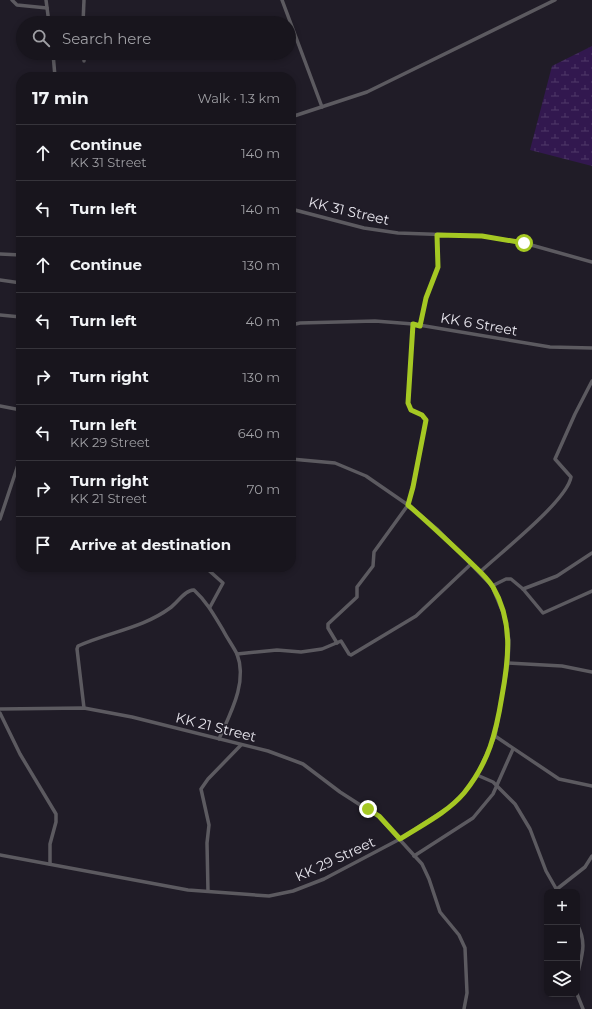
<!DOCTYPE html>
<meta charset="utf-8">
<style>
:root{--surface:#18151d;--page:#25222a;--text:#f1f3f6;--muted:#9f9fa4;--line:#36343b}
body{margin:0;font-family:Montserrat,sans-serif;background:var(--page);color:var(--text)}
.controls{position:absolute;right:12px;bottom:12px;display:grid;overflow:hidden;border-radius:8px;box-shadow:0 2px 6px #0003}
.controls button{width:36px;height:36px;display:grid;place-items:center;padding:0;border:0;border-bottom:1px solid var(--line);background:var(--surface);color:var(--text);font:20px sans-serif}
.stop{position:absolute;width:12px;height:12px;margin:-9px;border:3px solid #a5c823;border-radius:50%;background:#fff}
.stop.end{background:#a5c823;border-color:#fff;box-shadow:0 1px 4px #0008}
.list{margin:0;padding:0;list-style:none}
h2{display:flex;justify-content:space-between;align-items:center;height:52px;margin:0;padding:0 16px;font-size:17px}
h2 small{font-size:13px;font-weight:400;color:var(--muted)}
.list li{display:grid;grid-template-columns:26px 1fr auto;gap:12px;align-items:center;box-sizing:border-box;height:56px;padding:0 16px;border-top:1px solid var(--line)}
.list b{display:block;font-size:15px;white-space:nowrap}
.list p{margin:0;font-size:13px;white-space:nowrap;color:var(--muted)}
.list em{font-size:13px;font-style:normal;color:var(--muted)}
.icon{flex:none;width:22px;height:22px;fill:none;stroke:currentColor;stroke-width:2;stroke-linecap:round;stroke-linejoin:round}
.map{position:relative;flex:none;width:592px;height:1009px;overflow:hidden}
.search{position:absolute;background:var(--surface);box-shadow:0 2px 6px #0003;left:16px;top:16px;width:280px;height:44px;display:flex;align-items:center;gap:10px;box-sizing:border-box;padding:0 14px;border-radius:22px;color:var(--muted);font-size:15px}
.panel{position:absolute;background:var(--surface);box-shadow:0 2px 6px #0003;left:16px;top:72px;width:280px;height:500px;border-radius:16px}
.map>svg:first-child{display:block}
.wetland{fill:url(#wetland-marsh)}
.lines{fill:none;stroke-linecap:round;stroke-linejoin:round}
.street{stroke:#5c5a60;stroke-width:3.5}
.route{stroke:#a5c823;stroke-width:5}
.labels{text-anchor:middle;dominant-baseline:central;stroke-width:3;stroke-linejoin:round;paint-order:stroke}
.street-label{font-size:14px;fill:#e7e5ed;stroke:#201c27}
</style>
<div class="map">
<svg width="592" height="1009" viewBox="0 0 592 1009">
<defs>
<pattern id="wetland-marsh" width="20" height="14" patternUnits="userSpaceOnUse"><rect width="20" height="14" fill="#32184f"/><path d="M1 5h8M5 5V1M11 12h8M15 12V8" fill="none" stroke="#503969"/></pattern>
</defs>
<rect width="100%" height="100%" fill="#201c27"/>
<polygon class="wetland" points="592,46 592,166 530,150 552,66"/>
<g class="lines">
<g class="street">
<polyline points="12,0 17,5 47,8"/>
<polyline points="46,0 49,23"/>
<polyline points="282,0 322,107"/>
<polyline points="83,23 84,0"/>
<polyline points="53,53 55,77"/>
<polyline points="84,53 84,61"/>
<polyline points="291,117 367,92 555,0"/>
<polyline points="291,209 364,228 398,233 482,236 524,243 592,262"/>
<polyline points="0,254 21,255"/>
<polyline points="0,280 21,283"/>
<polyline points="0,315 21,317"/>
<polyline points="291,325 300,323 375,321 413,324 550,347 592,348"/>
<polyline points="420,326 426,298 438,267 437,235"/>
<polyline points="0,406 21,410"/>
<polyline points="0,519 21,456"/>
<polyline points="205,567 223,583 210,607"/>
<path d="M 480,572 C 500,553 567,501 571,477 L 555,459 L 575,414 L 592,381"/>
<polyline points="492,586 506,579 511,579 523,589 543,613 592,591"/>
<polyline points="523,589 557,576 592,553"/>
<polyline points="337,643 328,628 328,624 357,597 357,587 373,566 374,552 408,505 413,487 426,420 422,415 411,410 408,403 413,324"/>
<polyline points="237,654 277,650 301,652 322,649 341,641 349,654 351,655 416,616 471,564"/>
<polyline points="508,663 562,666 592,672"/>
<path d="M 84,708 L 77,649 L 78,646 C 109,632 143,628 170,608 C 177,603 186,589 194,590 C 207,602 214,615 223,630 C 227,638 233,646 237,654 C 248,682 230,714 219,739"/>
<polyline points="0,709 84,708 132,717 268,751 303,764 340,792 379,817 422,864 429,879 440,912 459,935 465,948 467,993 464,1009"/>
<polyline points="0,713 20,754 56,814 56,822 50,844 50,864"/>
<polyline points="495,736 559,779 592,786"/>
<polyline points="477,775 493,782 515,804 530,829 546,871 558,892"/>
<polyline points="0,855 188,890 269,896 293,891 324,879 400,839 448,808 463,794 477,775 495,736 508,663 509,640 504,615 492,586 437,529 408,505 366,476 335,463 291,459"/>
<polyline points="414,856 473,818 493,794 513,749"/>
<polyline points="557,889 585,867 592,856"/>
<polyline points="208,891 207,843 209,825 201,789 208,779 241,745"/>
<path d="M 577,924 C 588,944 581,957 577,977"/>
<polyline points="577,983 577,994 583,1009"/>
</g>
</g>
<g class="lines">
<path class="route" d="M 368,809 L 379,816 L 400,839 C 422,825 448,812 464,793 C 489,762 496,733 502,696 C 509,658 513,621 493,587 C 487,577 476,568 468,560 C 448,541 429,523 408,505 L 413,487 L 426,420 L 422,415 L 411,410 L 408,403 L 413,324 L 420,326 L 426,298 L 438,267 L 437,235 L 482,236 L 524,243"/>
</g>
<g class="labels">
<g class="street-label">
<text transform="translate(349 211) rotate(13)">KK 31 Street</text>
<text transform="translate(479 324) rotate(10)">KK 6 Street</text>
<text transform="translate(216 727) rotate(14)">KK 21 Street</text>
<text transform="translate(335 859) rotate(-25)">KK 29 Street</text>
</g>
</g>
</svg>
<div class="controls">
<button>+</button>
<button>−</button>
<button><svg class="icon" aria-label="layers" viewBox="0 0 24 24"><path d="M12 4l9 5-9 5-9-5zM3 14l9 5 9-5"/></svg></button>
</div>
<div class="stop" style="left:524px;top:243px"></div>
<div class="stop end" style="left:368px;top:809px"></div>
<div class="search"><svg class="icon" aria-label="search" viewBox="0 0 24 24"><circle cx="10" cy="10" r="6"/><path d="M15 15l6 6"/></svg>Search here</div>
<section class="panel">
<h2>17 min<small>Walk · 1.3 km</small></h2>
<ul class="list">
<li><svg class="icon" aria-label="ahead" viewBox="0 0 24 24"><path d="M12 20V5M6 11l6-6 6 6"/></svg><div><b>Continue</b><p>KK 31 Street</p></div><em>140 m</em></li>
<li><svg class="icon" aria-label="left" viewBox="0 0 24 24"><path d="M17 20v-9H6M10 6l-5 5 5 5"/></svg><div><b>Turn left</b></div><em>140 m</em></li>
<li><svg class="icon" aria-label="ahead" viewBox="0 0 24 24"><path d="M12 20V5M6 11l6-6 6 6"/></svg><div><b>Continue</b></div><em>130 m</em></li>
<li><svg class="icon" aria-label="left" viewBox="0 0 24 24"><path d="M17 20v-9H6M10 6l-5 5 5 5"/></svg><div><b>Turn left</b></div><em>40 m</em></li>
<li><svg class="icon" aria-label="right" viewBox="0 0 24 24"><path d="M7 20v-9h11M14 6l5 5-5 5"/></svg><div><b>Turn right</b></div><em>130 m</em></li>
<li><svg class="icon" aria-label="left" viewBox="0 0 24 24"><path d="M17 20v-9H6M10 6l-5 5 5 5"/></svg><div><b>Turn left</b><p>KK 29 Street</p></div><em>640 m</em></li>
<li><svg class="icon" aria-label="right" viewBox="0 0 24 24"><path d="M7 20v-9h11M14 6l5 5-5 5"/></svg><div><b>Turn right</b><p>KK 21 Street</p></div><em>70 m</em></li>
<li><svg class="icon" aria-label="arrive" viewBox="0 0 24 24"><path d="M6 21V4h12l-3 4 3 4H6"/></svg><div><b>Arrive at destination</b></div></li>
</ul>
</section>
</div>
